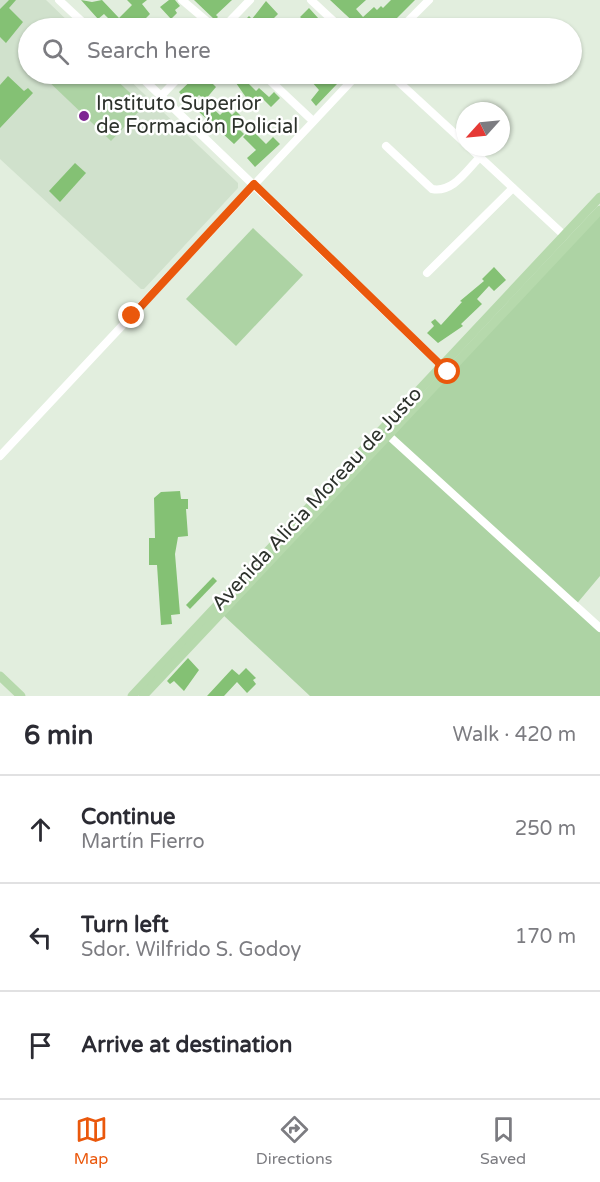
<!DOCTYPE html>
<meta charset="utf-8">
<style>
:root{--surface:#fff;--page:#f2f2f3;--text:#2b2b33;--muted:#7c7c81;--line:#e1e1e2;--accent:#ea580c}
body{margin:0;font-family:"Varela Round",sans-serif;background:var(--page);color:var(--text)}
.compass{position:absolute;left:456px;top:102px;width:54px;height:54px;border-radius:50%;background:var(--surface);box-shadow:0 2px 4px #0004;rotate:243deg}
.stop{position:absolute;width:18px;height:18px;margin:-14px;border:4px solid #ea580c;border-radius:50%;background:#fff}
.stop.end{background:#ea580c;border-color:#fff;box-shadow:0 2px 6px #0008}
.list{margin:0;padding:0;list-style:none}
h2{display:flex;justify-content:space-between;align-items:center;height:78px;margin:0;padding:0 24px;font-size:26px}
h2 small{font-size:20px;font-weight:400;color:var(--muted)}
.list li{display:grid;grid-template-columns:39px 1fr auto;gap:18px;align-items:center;box-sizing:border-box;height:108px;padding:0 24px;border-top:2px solid var(--line)}
.list b{display:block;font-size:22px;white-space:nowrap}
.list p{margin:0;font-size:20px;white-space:nowrap;color:var(--muted)}
.list em{font-size:20px;font-style:normal;color:var(--muted)}
.icon{flex:none;width:33px;height:33px;fill:none;stroke:currentColor;stroke-width:2;stroke-linecap:round;stroke-linejoin:round}
.map{position:relative;flex:none;width:600px;height:696px;overflow:hidden}
.search{position:absolute;background:var(--surface);box-shadow:0 2px 4px #0004;left:18px;right:18px;top:18px;height:66px;display:flex;align-items:center;gap:15px;box-sizing:border-box;padding:0 21px;border-radius:33px;color:var(--muted);font-size:22px}
.sheet{height:402px;background:var(--surface)}
nav{display:flex;justify-content:space-around;align-items:center;box-sizing:border-box;height:84px;border-top:2px solid var(--line);background:var(--surface);font-size:16px;color:var(--muted)}
nav a{display:grid;justify-items:center;gap:3px}
nav .on{color:var(--accent)}
.map>svg:first-child{display:block}
.built{fill:#d0e1cc}
.green{fill:#add3a4}
.building{fill:#84c174}
.lines{fill:none;stroke-linecap:round;stroke-linejoin:round}
.minor{stroke:#fff;stroke-width:8}
.major{stroke:#b6d9ac;stroke-width:9}
.route{stroke:#ea580c;stroke-width:8}
.poi-dot{fill:#7e2593;stroke:#fff;stroke-width:2}
.labels{text-anchor:middle;dominant-baseline:central;stroke-width:5;stroke-linejoin:round;paint-order:stroke}
.poi-label{font-size:20px;fill:#2d322c;stroke:#fff;text-anchor:start}
.street-label{font-size:20px;fill:#2d322c;stroke:#fff}
</style>
<div class="map">
<svg width="600" height="696" viewBox="0 0 600 696">
<rect width="100%" height="100%" fill="#e2eede"/>
<polygon class="built" points="0,0 46,0 75,28 28,28 28,74 123,74 238,183 238,188 144,289 141,289 0,159"/>
<g class="green">
<polygon points="50,74 110,74 144,106 111,141 46,79"/>
<polygon points="600,209 600,576 574,607 600,630 600,696 310,696 222,614"/>
<polygon points="253,228 303,275 236,346 186,299"/>
</g>
<g class="building">
<polygon points="9,0 16,0 9,8 23,22 6,43 0,37 0,9"/>
<polygon points="81,0 92,2 102,0 119,18 132,5 127,0 147,0 142,4 150,14 139,25 142,28 110,28 114,24 104,14 98,19"/>
<polygon points="169,0 175,0 180,6 175,10 177,13 171,19 160,7"/>
<polygon points="194,0 232,0 216,15 218,17 215,20"/>
<polygon points="330,0 366,0 356,9 363,17 374,7 377,10 381,6 383,8 391,0 415,0 387,28 360,28"/>
<polygon points="266,1 278,14 271,21 260,28 237,28 249,16 252,19"/>
<polygon points="309,8 319,19 316,22 323,28 312,28 300,17"/>
<polygon points="198,74 219,74 211,82 216,87 205,100 199,95 195,99 192,96 187,101 179,92"/>
<polygon points="237,74 248,74 253,78 248,83 256,91 259,88 269,97 274,92 280,98 271,107 261,97 252,106 236,83 242,78"/>
<polygon points="328,74 337,84 316,106 311,100 319,90 311,81 315,77 320,83"/>
<polygon points="8,76 24,91 28,88 33,93 0,128 0,85"/>
<polygon points="207,103 220,115 226,109 232,115 236,111 243,118 235,125 244,134 234,144 198,111"/>
<polygon points="258,122 262,126 255,133 266,144 273,137 280,144 255,167 247,158 256,150 243,137"/>
<polygon points="75,163 86,173 60,202 49,191"/>
<polygon points="494,267 506,280 494,291 489,286 477,299 482,304 461,324 463,326 438,343 427,333 434,326 431,322 435,319 441,325 462,302 460,301 484,281 482,279"/>
<polygon points="180,491 181,499 188,499 188,509 186,509 188,536 178,537 175,554 180,614 171,615 172,624 161,625 157,565 149,565 149,538 155,538 154,498 161,492"/>
<polygon points="213,577 217,581 190,609 186,605"/>
<polygon points="188,658 199,670 184,691 174,681 170,684 167,681"/>
<polygon points="246,668 256,678 253,680 256,684 247,693 237,682 224,696 207,696 232,669 239,675"/>
</g>
<g class="lines">
<g class="minor">
<polyline points="59,0 89,28"/>
<polyline points="182,0 215,28"/>
<polyline points="311,0 341,28"/>
<polyline points="223,28 250,0"/>
<polyline points="401,28 429,0"/>
<polyline points="138,74 446,370"/>
<polyline points="263,74 313,121"/>
<polyline points="390,74 465,143"/>
<polyline points="161,96 182,74"/>
<path d="M 386,146 L 432,189 C 453,193 466,171 480,157"/>
<polyline points="469,147 567,238"/>
<polyline points="427,273 513,188"/>
<polyline points="388,435 600,628"/>
<polyline points="0,456 358,74"/>
</g>
<g class="major">
<polyline points="0,676 21,696"/>
<polyline points="132,696 600,197"/>
<polyline points="143,696 600,210"/>
</g>
</g>
<g class="lines">
<polyline class="route" points="132,316 254,184 448,372"/>
</g>
<circle class="poi-dot" cx="84" cy="116" r="6"/>
<g class="labels">
<g class="poi-label">
<text x="96" y="104">Instituto Superior<tspan x="96" dy="23">de Formación Policial</tspan></text>
</g>
<g class="street-label">
<text transform="translate(317 499) rotate(-47)">Avenida Alicia Moreau de Justo</text>
</g>
</g>
</svg>
<svg class="compass" viewBox="-18 -18 36 36"><path d="M0-13l5 13h-10z" fill="#e53935"/><path d="M0 13l5-13h-10z" fill="#7c7c81"/></svg>
<div class="stop" style="left:448px;top:372px"></div>
<div class="stop end" style="left:132px;top:316px"></div>
<div class="search"><svg class="icon" aria-label="search" viewBox="0 0 24 24"><circle cx="10" cy="10" r="6"/><path d="M15 15l6 6"/></svg>Search here</div>
</div>
<section class="sheet">
<h2>6 min<small>Walk · 420 m</small></h2>
<ul class="list">
<li><svg class="icon" aria-label="ahead" viewBox="0 0 24 24"><path d="M12 20V5M6 11l6-6 6 6"/></svg><div><b>Continue</b><p>Martín Fierro</p></div><em>250 m</em></li>
<li><svg class="icon" aria-label="left" viewBox="0 0 24 24"><path d="M17 20v-9H6M10 6l-5 5 5 5"/></svg><div><b>Turn left</b><p>Sdor. Wilfrido S. Godoy</p></div><em>170 m</em></li>
<li><svg class="icon" aria-label="arrive" viewBox="0 0 24 24"><path d="M6 21V4h12l-3 4 3 4H6"/></svg><div><b>Arrive at destination</b></div></li>
</ul>
</section>
<nav>
<a class="on"><svg class="icon" aria-label="map" viewBox="0 0 24 24"><path d="M3 6l6-2 6 2 6-2v14l-6 2-6-2-6 2zM9 4v14M15 6v14"/></svg>Map</a>
<a><svg class="icon" aria-label="directions" viewBox="0 0 24 24"><path d="M12 3l9 9-9 9-9-9zM9 14v-3h6M13 9l2 2-2 2"/></svg>Directions</a>
<a><svg class="icon" aria-label="saved" viewBox="0 0 24 24"><path d="M7 4h10v16l-5-4-5 4z"/></svg>Saved</a>
</nav>
